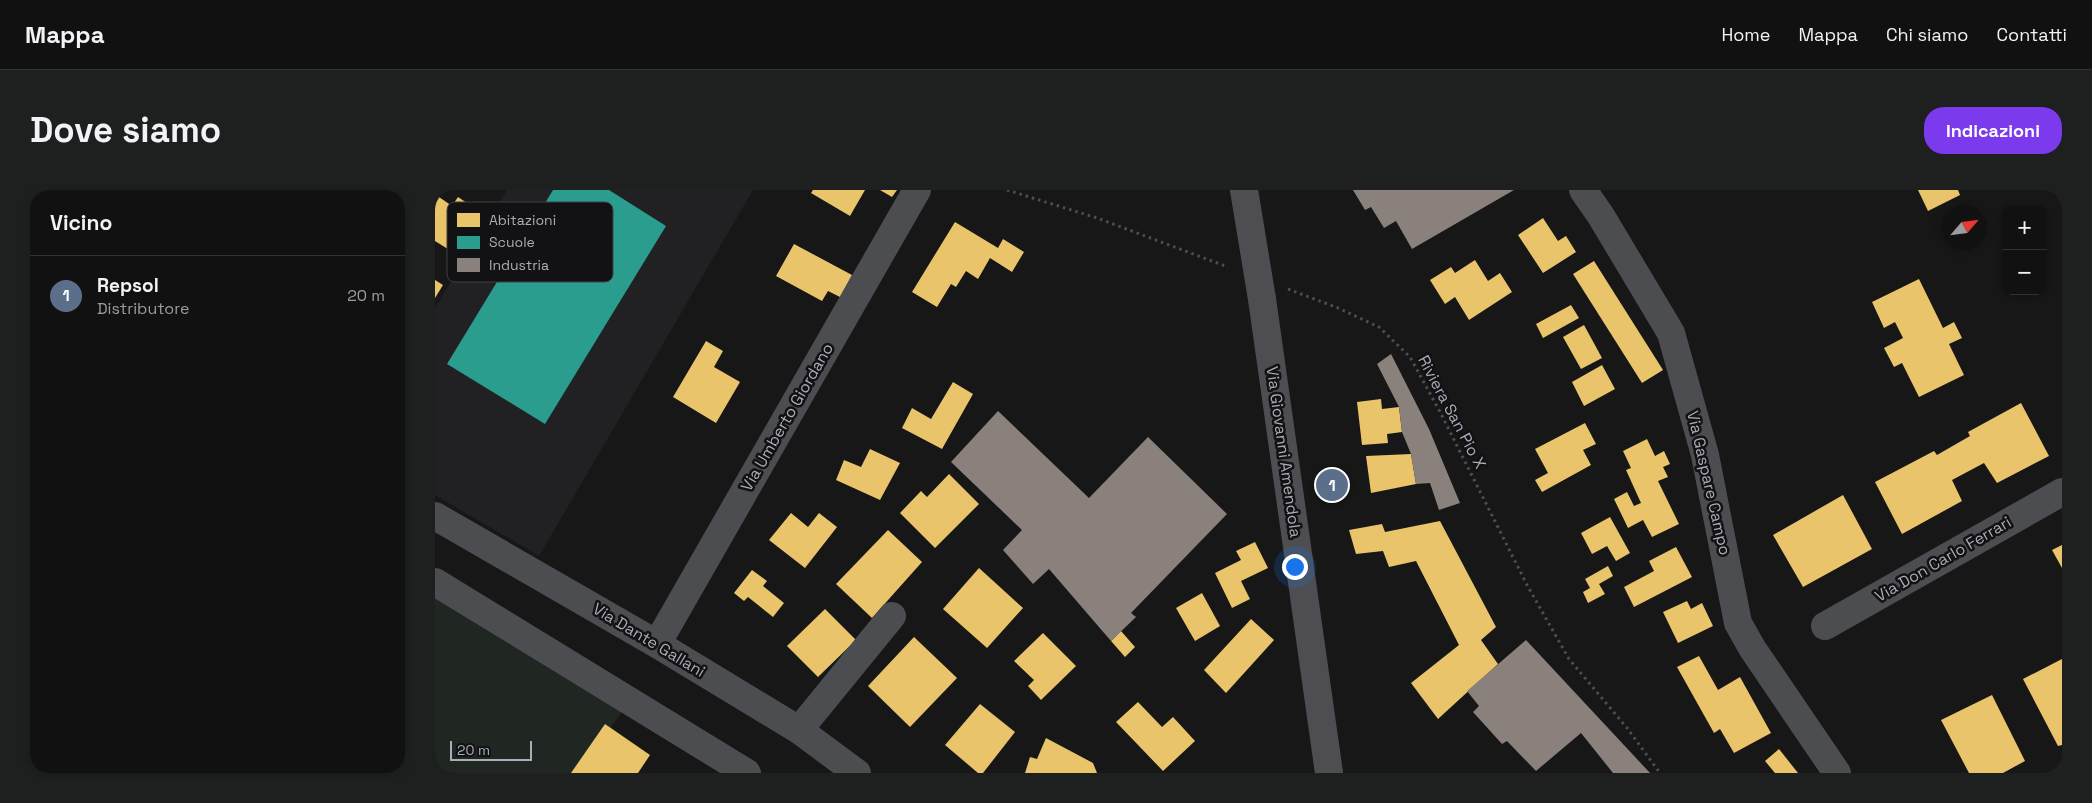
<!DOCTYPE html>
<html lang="it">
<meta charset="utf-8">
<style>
:root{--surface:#111;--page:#1e1f1f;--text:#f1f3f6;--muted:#9c9d9f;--line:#303131;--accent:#7c3aed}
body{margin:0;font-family:"Space Grotesk",sans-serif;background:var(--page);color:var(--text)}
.controls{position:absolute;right:15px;top:15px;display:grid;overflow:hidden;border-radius:10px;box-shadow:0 2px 8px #0003}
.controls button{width:45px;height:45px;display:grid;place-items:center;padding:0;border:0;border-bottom:1px solid var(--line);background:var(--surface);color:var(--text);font:25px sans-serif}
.compass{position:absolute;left:1507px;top:15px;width:45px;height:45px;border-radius:50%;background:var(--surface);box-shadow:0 2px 8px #0003;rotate:62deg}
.scale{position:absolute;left:15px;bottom:12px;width:82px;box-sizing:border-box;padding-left:5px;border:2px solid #aaacb7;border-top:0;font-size:14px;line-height:18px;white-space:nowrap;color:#aaacb7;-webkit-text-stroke:4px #121113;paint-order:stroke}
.you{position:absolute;left:859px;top:376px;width:18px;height:18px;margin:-12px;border:4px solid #fff;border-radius:50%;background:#1a73e8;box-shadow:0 0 0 8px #1a73e833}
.badge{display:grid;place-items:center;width:32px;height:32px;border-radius:50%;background:var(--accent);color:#fff;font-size:16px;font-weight:700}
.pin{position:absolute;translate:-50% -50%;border:2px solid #fff;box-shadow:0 1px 5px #0006}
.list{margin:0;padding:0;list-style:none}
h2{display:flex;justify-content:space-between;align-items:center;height:65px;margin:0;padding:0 20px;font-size:21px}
h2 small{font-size:16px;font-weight:400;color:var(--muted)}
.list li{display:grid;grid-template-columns:32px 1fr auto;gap:15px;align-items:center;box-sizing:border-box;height:80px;padding:0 20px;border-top:1px solid var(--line)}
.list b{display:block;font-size:19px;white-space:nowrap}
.list p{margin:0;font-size:16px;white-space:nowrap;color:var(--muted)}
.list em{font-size:16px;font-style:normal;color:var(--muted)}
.map{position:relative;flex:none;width:1627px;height:583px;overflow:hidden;border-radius:20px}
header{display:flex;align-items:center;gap:30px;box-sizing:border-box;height:70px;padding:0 25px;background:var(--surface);border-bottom:1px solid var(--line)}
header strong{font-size:24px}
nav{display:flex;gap:28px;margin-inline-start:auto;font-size:18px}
.intro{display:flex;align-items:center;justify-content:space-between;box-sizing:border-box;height:120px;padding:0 30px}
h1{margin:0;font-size:35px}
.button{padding:12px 22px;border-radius:20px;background:var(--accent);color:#fff;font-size:18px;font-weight:700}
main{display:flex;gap:30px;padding:0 30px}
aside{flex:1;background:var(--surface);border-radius:20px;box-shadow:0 2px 8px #0003}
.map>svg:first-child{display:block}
.built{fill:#212123}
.green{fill:#202621}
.homes{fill:#e9c46a}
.schools{fill:#2a9d8f}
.industry{fill:#8a817c}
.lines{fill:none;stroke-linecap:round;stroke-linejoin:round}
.path{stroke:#4d4e51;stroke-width:3;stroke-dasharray:2.5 4;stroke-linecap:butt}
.minor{stroke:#4c4d50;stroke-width:28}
.major{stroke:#4e4e52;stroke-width:28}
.major-bridge{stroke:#4e4e52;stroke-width:28}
.labels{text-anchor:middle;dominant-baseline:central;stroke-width:5;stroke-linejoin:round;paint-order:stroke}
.street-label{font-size:16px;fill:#aaacb7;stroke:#121113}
.key{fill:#121113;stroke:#404044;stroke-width:1}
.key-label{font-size:14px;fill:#aaacb7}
</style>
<header>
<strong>Mappa</strong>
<nav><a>Home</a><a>Mappa</a><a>Chi siamo</a><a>Contatti</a></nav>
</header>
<div class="intro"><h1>Dove siamo</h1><a class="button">Indicazioni</a></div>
<main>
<aside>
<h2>Vicino<small></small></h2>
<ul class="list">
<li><span class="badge" style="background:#5c6f8a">1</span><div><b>Repsol</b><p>Distributore</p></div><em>20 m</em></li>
</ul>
</aside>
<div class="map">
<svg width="1627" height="583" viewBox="0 0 1627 583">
<rect width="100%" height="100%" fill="#171717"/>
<polygon class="built" points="72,0 318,0 104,366 0,305 0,118"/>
<polygon class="green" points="0,391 196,510 142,583 0,583"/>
<g class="homes">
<polygon points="378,0 430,0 415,26 376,3"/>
<polygon points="445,0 462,0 457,7"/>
<polygon points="1483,0 1523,0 1525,5 1493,21"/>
<polygon points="4,7 17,16 23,7 44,21 33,39 39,43 24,66 0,51 0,13"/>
<polygon points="1108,28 1123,51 1131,46 1141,62 1108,83 1083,45"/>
<polygon points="520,32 563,58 568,49 589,62 577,82 555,68 543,89 531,81 521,97 516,94 502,117 477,102"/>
<polygon points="359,54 417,85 405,107 393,101 387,111 341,86"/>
<polygon points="1040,70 1053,91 1065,83 1077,102 1034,130 1020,107 1010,114 995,90 1016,77 1020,83"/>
<polygon points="1159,71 1228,180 1207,193 1138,84"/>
<polygon points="1484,89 1508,138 1519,132 1527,148 1514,154 1529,185 1484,207 1467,173 1459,177 1449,158 1468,148 1460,132 1449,138 1437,112"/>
<polygon points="0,90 8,95 0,108"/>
<polygon points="1136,115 1144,128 1108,148 1101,134"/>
<polygon points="1149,135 1167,168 1146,179 1128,147"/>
<polygon points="271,151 288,161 279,177 305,192 281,233 238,207"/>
<polygon points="1167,175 1180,199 1149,216 1137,192"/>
<polygon points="518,192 538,204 507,259 467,238 477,218 496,229"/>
<polygon points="946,209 947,219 964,217 967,242 952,244 953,253 927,255 922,212"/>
<polygon points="1586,213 1614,266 1562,293 1549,273 1517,290 1527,311 1467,344 1440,292 1499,261 1502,265 1535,246 1533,242"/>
<polygon points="1150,233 1161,254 1148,260 1156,275 1107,302 1100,290 1113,283 1100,259"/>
<polygon points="1212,249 1220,266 1229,261 1235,274 1228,277 1233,287 1223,291 1244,334 1217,347 1208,330 1193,338 1179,309 1192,302 1199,316 1206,313 1191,280 1196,278 1188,261"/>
<polygon points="435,259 465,273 445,310 401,290 409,270 426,277"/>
<polygon points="976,264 981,294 936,303 931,266"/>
<polygon points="514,284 544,314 500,358 465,323 486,301 492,307"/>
<polygon points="1408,305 1437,359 1368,397 1338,345"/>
<polygon points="356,323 373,337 384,323 402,337 370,378 334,350"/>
<polygon points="1175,327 1195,363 1181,371 1172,356 1157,364 1146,343"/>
<polygon points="1005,331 1061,437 1046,450 1063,474 1003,529 976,493 1024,455 981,371 954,377 948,361 921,364 914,340 947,334 950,342"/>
<polygon points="453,340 487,372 437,428 401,394"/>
<polygon points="820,352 833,378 806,391 815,409 797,418 780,383 806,370 801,361"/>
<polygon points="1627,355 1627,378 1617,360"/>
<polygon points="1241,357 1257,387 1199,417 1189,397 1219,381 1214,371"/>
<polygon points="1173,376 1178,386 1164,394 1170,404 1153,413 1148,402 1155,398 1150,389"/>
<polygon points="544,378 588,418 552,458 508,419"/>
<polygon points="317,380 332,391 328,396 349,413 338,427 313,407 309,411 299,403"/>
<polygon points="767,403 785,436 760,451 741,418"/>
<polygon points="1252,411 1256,419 1267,413 1278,436 1243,453 1228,422"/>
<polygon points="390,419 421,450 383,487 352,456"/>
<polygon points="816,429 839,450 791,503 769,480"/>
<polygon points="686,441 700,457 690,467 676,451"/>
<polygon points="608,443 641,476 606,510 593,496 599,490 579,471"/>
<polygon points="479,447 522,488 475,537 433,496"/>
<polygon points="1264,466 1283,500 1305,487 1336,543 1299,563 1285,539 1279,543 1242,477"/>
<polygon points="1627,469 1627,555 1623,556 1588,489"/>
<polygon points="1557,505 1590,571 1568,583 1534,583 1506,530"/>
<polygon points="703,512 727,537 738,527 760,551 728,581 681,532"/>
<polygon points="545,514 580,542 548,583 543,583 510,555"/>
<polygon points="170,534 215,565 203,583 136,583"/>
<polygon points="611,548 658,573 662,583 590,583 595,567 602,569"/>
<polygon points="1344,559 1363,583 1340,583 1330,571"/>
</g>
<polygon class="schools" points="118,0 174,0 231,36 110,234 12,174"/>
<g class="industry">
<polygon points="918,0 1079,0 977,59 961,31 949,38 936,17 930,20"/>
<polygon points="956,164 994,239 1025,313 1004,320 995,293 981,294 976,264 967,242 964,217 942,174"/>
<polygon points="563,221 654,308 713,247 792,324 696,423 701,427 676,451 614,379 598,394 568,360 587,340 516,272"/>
<polygon points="1091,450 1215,583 1178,583 1146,543 1101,581 1072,551 1067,554 1038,522 1044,516 1032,501"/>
</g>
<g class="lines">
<g class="path">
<polyline points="572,0 662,28 793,77"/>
<polyline points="853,99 903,118 944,137 975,167 1004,220 1092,395 1134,469 1192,538 1225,583"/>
</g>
<g class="minor">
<polyline points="1148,0 1166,26 1236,143 1270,265 1303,433 1317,458 1402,583"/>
<polyline points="0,326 222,454 364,540 422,583"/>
<polyline points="0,392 312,583"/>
<polyline points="1390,436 1627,302"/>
<polyline points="222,454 482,0"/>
<polyline points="364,540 457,426"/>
</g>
<polyline class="major" points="827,109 894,583"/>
<polyline class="major-bridge" points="809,0 827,109"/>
</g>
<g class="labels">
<g class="street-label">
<text transform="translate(1017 222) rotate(62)">Riviera San Pio X</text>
<text transform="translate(352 227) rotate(-60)">Via Umberto Giordano</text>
<text transform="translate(849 262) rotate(82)">Via Giovanni Amendola</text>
<text transform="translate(1274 293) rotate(77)">Via Gaspare Campo</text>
<text transform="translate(1508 369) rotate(-30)">Via Don Carlo Ferrari</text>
<text transform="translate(214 450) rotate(31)">Via Dante Gallani</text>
</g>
</g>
<rect x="12" y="12" width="166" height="80" rx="8" class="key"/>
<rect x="22" y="23" width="23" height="14" fill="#e9c46a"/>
<rect x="22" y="46" width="23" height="13" fill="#2a9d8f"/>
<rect x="22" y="68" width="23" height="14" fill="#8a817c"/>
<g class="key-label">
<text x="54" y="35">Abitazioni</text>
<text x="54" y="57">Scuole</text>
<text x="54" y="80">Industria</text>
</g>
</svg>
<div class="controls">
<button>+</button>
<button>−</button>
</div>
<svg class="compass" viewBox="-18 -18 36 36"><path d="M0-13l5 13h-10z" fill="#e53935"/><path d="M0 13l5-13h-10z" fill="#9c9d9f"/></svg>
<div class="scale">20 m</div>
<div class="you"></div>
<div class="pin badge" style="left:897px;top:295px;background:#5c6f8a">1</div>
</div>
</main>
